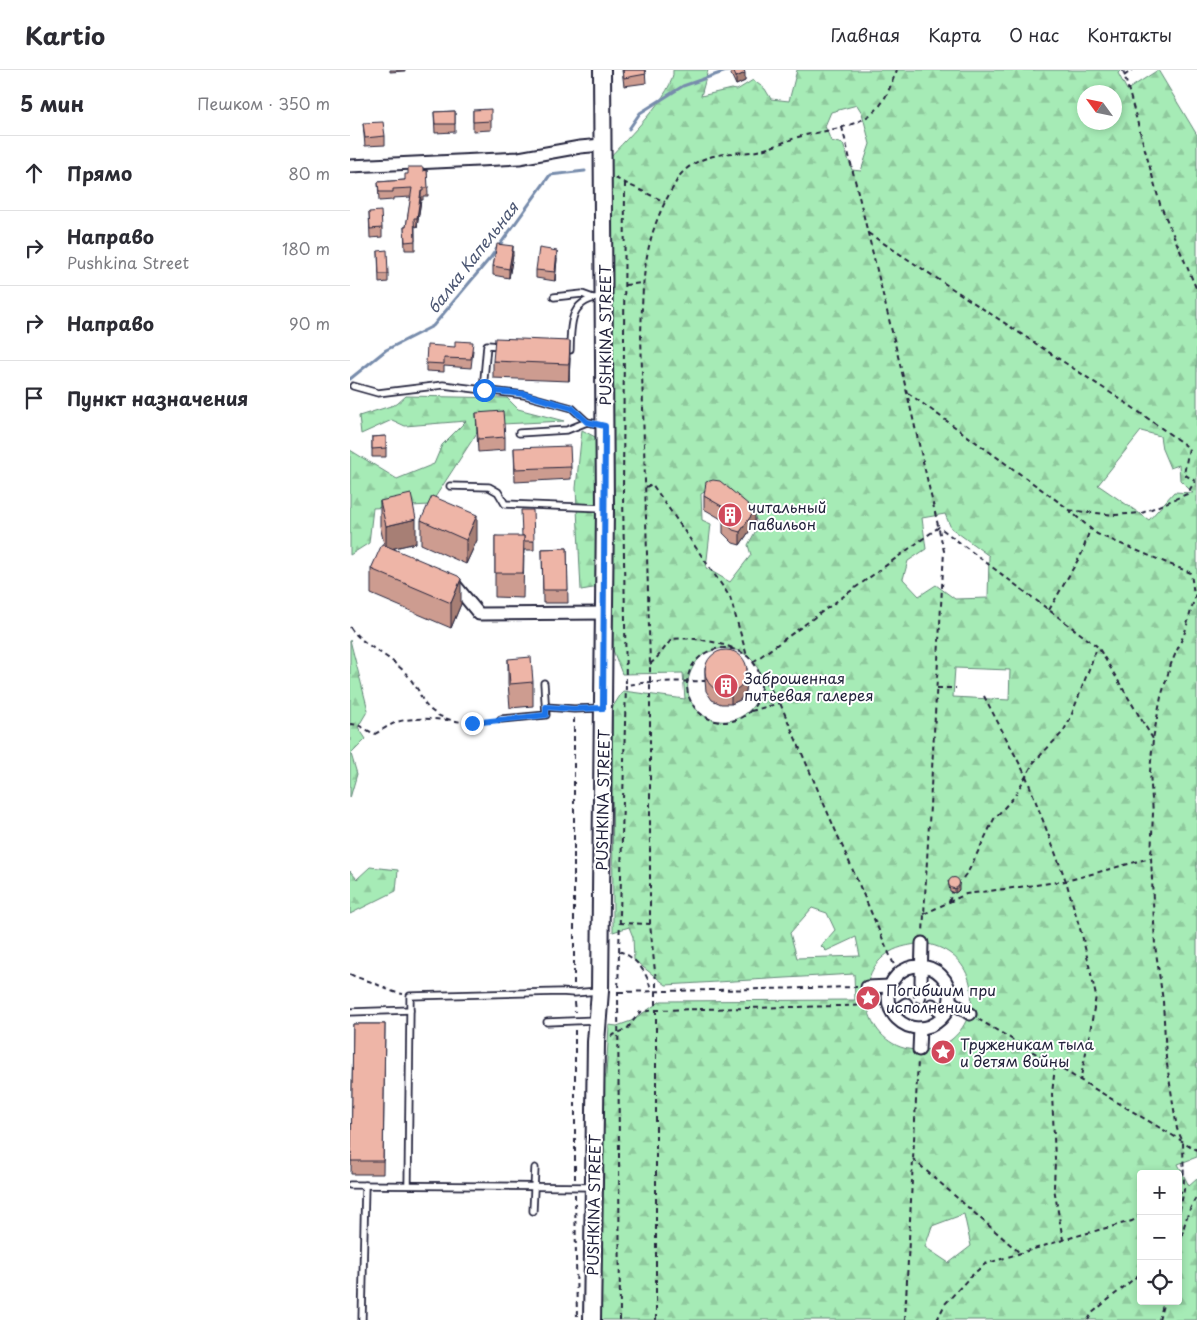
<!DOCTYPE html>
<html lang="ru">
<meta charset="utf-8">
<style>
:root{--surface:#fff;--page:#f7f7f7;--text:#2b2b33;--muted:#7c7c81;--line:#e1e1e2}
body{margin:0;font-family:"Playpen Sans",sans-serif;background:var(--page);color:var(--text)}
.controls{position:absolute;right:15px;bottom:15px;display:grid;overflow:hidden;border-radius:5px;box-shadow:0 2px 8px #0003}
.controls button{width:45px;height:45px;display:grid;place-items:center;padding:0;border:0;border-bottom:1px solid var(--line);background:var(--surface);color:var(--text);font:25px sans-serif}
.compass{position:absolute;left:727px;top:15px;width:45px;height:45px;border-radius:50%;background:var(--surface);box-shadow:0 2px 8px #0003;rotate:303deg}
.stop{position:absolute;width:15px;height:15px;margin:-11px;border:4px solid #1a73e8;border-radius:50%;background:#fff}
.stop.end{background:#1a73e8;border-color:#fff;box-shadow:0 1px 5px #0008}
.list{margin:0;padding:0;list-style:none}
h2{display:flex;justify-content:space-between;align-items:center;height:65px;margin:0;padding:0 20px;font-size:21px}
h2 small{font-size:16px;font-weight:400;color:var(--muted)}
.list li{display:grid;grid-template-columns:32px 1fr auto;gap:15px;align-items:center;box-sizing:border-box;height:75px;padding:0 20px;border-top:1px solid var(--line)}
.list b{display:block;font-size:19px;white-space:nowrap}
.list p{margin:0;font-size:16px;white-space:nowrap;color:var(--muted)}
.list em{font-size:16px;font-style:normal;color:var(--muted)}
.icon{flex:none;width:28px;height:28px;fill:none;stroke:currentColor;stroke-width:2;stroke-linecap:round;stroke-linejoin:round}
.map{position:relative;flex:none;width:847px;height:1250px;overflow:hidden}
header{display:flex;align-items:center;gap:30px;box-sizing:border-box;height:70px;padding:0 25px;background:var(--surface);border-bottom:1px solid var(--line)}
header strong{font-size:24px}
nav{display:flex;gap:28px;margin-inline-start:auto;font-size:18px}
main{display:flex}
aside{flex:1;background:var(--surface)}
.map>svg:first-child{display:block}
.forest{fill:url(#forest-firs);stroke:#648678;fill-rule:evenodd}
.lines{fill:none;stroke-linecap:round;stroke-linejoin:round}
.stream{stroke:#778cac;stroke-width:3}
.lane-casing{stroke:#22223b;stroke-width:9}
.street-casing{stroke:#22223b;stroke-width:15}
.secondary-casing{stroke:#22223b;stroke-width:20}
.path{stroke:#22223b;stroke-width:2;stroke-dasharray:5 4;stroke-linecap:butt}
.lane{stroke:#fff;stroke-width:5.5}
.street{stroke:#fff;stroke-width:11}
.secondary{stroke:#fff;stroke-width:16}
.wall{fill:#cd9c90;stroke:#22223b}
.shaded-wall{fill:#a77f75;stroke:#22223b}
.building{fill:#eeb5a7;stroke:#22223b}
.route{stroke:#1a73e8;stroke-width:6}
.labels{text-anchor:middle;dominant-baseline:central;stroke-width:4;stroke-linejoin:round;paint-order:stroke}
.street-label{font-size:15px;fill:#22223b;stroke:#fff}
.poi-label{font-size:15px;fill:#22223b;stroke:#fff;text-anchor:start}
.water-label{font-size:16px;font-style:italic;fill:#4c5773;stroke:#fff}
</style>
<header>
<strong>Kartio</strong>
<nav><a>Главная</a><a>Карта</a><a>О нас</a><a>Контакты</a></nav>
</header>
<main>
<aside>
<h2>5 мин<small>Пешком · 350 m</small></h2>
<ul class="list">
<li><svg class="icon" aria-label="ahead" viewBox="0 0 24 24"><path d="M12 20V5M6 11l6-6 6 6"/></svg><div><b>Прямо</b></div><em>80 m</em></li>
<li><svg class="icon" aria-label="right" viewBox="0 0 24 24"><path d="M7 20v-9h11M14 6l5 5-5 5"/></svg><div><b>Направо</b><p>Pushkina Street</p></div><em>180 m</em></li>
<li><svg class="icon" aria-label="right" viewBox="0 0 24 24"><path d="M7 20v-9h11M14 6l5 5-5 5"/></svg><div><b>Направо</b></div><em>90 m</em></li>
<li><svg class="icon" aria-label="arrive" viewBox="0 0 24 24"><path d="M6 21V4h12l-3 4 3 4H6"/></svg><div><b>Пункт назначения</b></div></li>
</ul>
</aside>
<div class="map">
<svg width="847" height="1250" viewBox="0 0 847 1250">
<defs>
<pattern id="forest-firs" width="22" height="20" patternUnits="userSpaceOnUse" patternTransform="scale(1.25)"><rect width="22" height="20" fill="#a6ebb6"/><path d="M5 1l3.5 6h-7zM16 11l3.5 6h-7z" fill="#8fc99d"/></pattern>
</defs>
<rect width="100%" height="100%" fill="#fff"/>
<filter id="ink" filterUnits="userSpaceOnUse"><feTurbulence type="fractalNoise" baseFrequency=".02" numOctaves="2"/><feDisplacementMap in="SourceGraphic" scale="10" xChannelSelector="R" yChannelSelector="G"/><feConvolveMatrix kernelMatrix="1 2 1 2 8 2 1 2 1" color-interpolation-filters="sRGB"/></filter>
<g filter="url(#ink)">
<g class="forest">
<path d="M 323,0 L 358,0 L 351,26 L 381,19 L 387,20 L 403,10 L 415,19 L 421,29 L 439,31 L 447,0 L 771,0 L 768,3 L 777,20 L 808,0 L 847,65 L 847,1087 L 828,1094 L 839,1116 L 847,1109 L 847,1250 L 250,1250 L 250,1019 L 256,1005 L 259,955 L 267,956 L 281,951 L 311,931 L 505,930 L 504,904 L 316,915 L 284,890 L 283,867 L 279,857 L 263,862 L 262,638 L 273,621 L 335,629 L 333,603 L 272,604 L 263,580 L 260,87 C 275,70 326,22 323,0 ZM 734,22 L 764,22 L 764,52 L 734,52 ZM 507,35 L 512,43 L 520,74 L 511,101 L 502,100 L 493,74 L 481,71 L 475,56 L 481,42 ZM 791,361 L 810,366 L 812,379 L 820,398 L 829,395 L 830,410 L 843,423 L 824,422 L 799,450 L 748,415 ZM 361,418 L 371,420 L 410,453 L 398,475 L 401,485 L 380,512 L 356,498 L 361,454 L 352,450 L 351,424 ZM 595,444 L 601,458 L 639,486 L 638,528 L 605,529 L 586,515 L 569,526 L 553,509 L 558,491 L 576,479 L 572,448 ZM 372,578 C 378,579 385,579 391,582 C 428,600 409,655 369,651 C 359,650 349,644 343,635 C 332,618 339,596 354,584 C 359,581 366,580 372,578 ZM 605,598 L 660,600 L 659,630 L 603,627 ZM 462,838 L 477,843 L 485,860 L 471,876 L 476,881 L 506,867 L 510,886 L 447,888 L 440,863 ZM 572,873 C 648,883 631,992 558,979 C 514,971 500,906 540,882 C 550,876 561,875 572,873 ZM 791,1104 L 828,1104 L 828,1231 L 791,1231 ZM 614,1144 L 621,1176 L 599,1193 L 575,1177 L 582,1156 Z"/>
<polygon points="56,326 157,328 168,339 214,351 132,355 80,435 23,438 19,473 0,485 0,380 47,409 84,394 92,375 116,351 55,356 42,350 11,364 9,346 47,334"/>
<polygon points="232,360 247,368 249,517 231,520 226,418"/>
<polygon points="0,570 18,640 8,657 16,669 1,684 7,704 0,728"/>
<polygon points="20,797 48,800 46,821 0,844 0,801 7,809"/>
</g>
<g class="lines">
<g class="stream">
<polyline points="279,59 290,43 333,16 379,0"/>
<polyline points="0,309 36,280 83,256 141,187 200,105 235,101"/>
</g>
<defs>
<g id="lane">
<polyline points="204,227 232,224 243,228"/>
<path d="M 213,280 L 220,280 C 221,254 219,229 253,227"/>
<polyline points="3,316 28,323 93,315 174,325 222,338 237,352 253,355"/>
<polyline points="133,320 137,275 152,276"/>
<polyline points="169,363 217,360 237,352"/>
<polyline points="100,416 139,417 148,422 155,434 253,438"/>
<polyline points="196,637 224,639 252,638"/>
<polyline points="151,649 196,645 194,613"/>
<polyline points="0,942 60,940 60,926 211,922 224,923 248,921"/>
<polyline points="197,952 246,950"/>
<polyline points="0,1115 243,1117"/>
<polyline points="58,1115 60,940"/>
<polyline points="183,1141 185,1098"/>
<polyline points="12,1250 15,1115"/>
</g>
<g id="street">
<polyline points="0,96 169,88 230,77 252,75"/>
<polyline points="100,513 106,516 129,544 255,543"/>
<circle cx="569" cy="927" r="31"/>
<polyline points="571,912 572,873"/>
<polyline points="517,917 540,916"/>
<polyline points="600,931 620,944"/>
<polyline points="582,935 595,944"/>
<polyline points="543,943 556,934"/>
<polyline points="569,980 570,958"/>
</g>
<polyline id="secondary" points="242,1250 246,972 250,921 255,438 252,0"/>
</defs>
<use href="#lane" class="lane-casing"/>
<use href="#street" class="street-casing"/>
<use href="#secondary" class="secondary-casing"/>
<g class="path">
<polyline points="773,0 810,134 847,220"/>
<polyline points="774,6 782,0"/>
<polyline points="492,57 557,323 594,481 573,863"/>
<polyline points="265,108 315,132"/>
<polyline points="275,113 273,424 276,615"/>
<polyline points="518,163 782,337 839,378 834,404 845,411 837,424 792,443 764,445 718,440"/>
<polyline points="275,215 292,213"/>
<polyline points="558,323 713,435 747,464 841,503 844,525"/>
<polyline points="296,417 302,414 380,527 397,586"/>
<polyline points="699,540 732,483 740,459"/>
<path d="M 0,557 C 11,574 33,582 48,596 C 56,602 62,611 68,620 C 70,624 72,630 75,634 C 91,654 120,654 143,651"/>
<circle cx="374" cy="615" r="37"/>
<polyline points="403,592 589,457 748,577 803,669"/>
<path d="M 300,594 C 309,587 314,578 322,569 C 344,567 365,571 385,579"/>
<polyline points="410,604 430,633 548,904"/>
<polyline points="587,618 606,618"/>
<polyline points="634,626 676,706 716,811 733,869 746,926 739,968 730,1011"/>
<polyline points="401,641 430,633"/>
<path d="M 0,654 C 11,654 15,660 25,664 C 32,660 39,655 47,652 C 63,647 82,649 99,650"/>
<polyline points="613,808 619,800 644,749 664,727 684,692 713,662 720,649 747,578"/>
<polyline points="599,832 603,820"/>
<polyline points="574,844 616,824 716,811 800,788"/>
<polyline points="269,853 300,854"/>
<path d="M 269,881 C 286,887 299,904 301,922"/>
<path d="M 0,904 C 9,909 18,910 26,914 C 35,918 43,923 53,924"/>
<polyline points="224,914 224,647"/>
<circle cx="570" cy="927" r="6"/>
<polyline points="269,922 507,917"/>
<polyline points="224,932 225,942"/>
<polyline points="628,949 847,1080"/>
<polyline points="261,966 277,959 290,942 306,940 536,935"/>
<polyline points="705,996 702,1024 705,1089 704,1118 713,1170"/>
<polyline points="563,1089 670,1183"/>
<polyline points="225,1109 225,959"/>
<polyline points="225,1124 227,1250"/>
<polyline points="828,1124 834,1120"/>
<polyline points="828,1149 834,1120 833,1072 827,1059 816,988 813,931 805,875 801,787 803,743 800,702 803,669 811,627 821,594 835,562 847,519"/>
<path d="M 828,1184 C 833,1161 835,1145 847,1126"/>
<polyline points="270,1250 268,922 276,615 300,612 355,611"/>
<path d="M 306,1250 L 306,911 L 300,854 L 300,595 L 291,264 C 293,209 293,170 321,121 C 325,115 328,106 333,102 C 346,89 364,85 382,83 C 388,82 395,83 401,82 C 417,80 433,72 448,67 C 473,60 506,59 526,40 C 537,29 541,13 547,0"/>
<polyline points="555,1250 568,990"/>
<polyline points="587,1250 595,1234 619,1208 635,1194 723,1167 782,1151 791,1146"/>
<polyline points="738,1250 742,1243 791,1203"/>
<polyline points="809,1250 814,1231"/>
</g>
<use href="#lane" class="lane"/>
<use href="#street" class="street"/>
<use href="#secondary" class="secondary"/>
</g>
<g class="wall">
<polygon points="40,0 55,0 55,1 40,2"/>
<polygon points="272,0 295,0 296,13 274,16"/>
<polygon points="379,0 394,0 395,11 386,15"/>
<polygon points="123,40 141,51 141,60 123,61"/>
<polygon points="105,41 105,62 85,63 84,42"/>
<polygon points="13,53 35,66 35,75 15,76"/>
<polygon points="77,100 78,126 73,126 73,130 71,130 67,157 65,156 65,180 55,180 54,157 56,157 61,127 43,128 43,130 29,131 28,112 55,110 58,104 73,101"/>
<polygon points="19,142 32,158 32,167 20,168"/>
<polygon points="28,181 38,204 38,212 29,213"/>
<polygon points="163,185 159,208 143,205 143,196"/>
<polygon points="207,189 205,211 186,208 186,200"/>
<polygon points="123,280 121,298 94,296 94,302 76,301 76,293"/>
<polygon points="220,288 219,311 143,308 143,291"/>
<polygon points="126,343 155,367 155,380 128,382"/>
<polygon points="36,366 36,387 22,387 22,367"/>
<polygon points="164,378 221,397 221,409 165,412"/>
<polygon points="354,426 405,453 390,475 383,473 373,463 373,450 354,439"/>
<polygon points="30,431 66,473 44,478 111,534 101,558 21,524 21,499 34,474 30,456"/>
<polygon points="71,450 127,470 116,494 71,474"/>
<polygon points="145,466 184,471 184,480 174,480 173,528 145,527"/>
<polygon points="217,478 218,533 193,533 192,479"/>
<polygon points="158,589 183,612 183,636 160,638 158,613"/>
<polygon points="355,598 397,611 396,621 390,630 381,634 371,634 362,630 356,621 355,611"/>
<polygon points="598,811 609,819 608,821 605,823 600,821"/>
<polygon points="3,954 35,954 33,1104 1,1104"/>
</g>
<g class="shaded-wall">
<polygon points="395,3 395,11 386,15 386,7"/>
<polygon points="71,121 71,130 67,157 67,148"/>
<polygon points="163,176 163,185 159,208 159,199"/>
<polygon points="207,181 207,189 205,211 205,202"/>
<polygon points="220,271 220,288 219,311 219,294"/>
<polygon points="405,440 405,453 390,475 390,462"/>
<polygon points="127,445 127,470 116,494 116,470"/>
<polygon points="66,449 66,473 36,480 36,456"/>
<polygon points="111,509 111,534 101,558 101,533"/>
<polygon points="397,598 397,611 396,621 390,630 381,634 381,622"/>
<polygon points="609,815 609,819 608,821 605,823 605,819"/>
</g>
<g class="building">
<polygon points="273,0 295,0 296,4 274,8"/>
<polygon points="383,0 394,0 395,3 386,7"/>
<polygon points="141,39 141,51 123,52 123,40"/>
<polygon points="105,41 105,54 85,54 84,42"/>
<polygon points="33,52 35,66 15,68 13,53"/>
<polygon points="58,97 73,97 73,101 77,100 78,118 73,118 73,121 71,121 67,148 64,148 65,171 55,172 54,157 56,157 62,118 43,119 43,122 29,122 28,112 55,110 55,104 58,104"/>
<polygon points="31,141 32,158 20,159 19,142"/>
<polygon points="147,174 163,176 159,199 143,196"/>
<polygon points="189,178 207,181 205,202 186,200"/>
<polygon points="37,180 38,204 29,204 28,181"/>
<polygon points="145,268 220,271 219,294 143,291"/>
<polygon points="105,271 123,272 121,289 94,288 94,294 76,293 77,275 105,277"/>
<polygon points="153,341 155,367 128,369 126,343"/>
<polygon points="36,366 36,378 22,379 22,367"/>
<polygon points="220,376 221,397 165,399 164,378"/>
<polygon points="363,410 370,411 405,440 390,462 383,460 373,451 375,438 354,426 356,412"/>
<polygon points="61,424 66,449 36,456 30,431"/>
<polygon points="82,426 127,445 116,470 71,450"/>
<polygon points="171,440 183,440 184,471 174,471 174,466 172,466"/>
<polygon points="145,466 174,466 173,503 145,503"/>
<polygon points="32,474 108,506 111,509 101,533 21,499"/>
<polygon points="217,478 218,520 193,520 192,479"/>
<circle cx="376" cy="601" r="21"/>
<polygon points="181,587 183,612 160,614 158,589"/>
<circle cx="604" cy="813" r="5.5"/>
<polygon points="3,954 35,954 33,1091 1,1091"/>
</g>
</g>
<g class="lines" filter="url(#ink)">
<polyline class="route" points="122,653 196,645 196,637 224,639 253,638 255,356 237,352 222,338 174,324 134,320"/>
</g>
<defs>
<symbol id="building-disc" viewBox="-11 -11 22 22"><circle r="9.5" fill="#d1495b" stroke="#fff"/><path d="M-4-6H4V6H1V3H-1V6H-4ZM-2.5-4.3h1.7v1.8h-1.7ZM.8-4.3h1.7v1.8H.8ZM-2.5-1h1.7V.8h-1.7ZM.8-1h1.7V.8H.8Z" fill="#fff"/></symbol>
<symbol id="sight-disc" viewBox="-11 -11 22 22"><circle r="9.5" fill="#d1495b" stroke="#fff"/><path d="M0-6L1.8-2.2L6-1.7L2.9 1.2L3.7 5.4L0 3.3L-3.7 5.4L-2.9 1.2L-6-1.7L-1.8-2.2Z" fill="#fff"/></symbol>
</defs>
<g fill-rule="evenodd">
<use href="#building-disc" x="366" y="431" width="28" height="28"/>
<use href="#building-disc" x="362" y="602" width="28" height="28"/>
<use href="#sight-disc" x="504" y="914" width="28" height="28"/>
<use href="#sight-disc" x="579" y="968" width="28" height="28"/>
</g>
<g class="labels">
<g class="street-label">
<text transform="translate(254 265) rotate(-90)">PUSHKINA STREET</text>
<text transform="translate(252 730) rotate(-89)">PUSHKINA STREET</text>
<text transform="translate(243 1135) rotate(-89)">PUSHKINA STREET</text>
</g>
<g class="poi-label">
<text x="398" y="436">читальный<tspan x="398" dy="17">павильон</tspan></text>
<text x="394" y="607">Заброшенная<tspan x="394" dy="17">питьевая галерея</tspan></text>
<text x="536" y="919">Погибшим при<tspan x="536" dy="17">исполнении</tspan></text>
<text x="610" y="973">Труженикам тыла<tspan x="610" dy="17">и детям войны</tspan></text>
</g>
<g class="water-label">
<text transform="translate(122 187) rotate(-52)">балка Капельная</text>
</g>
</g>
</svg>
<div class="controls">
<button>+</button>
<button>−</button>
<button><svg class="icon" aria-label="locate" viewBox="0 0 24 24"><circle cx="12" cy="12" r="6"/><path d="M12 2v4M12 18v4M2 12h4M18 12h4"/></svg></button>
</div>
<svg class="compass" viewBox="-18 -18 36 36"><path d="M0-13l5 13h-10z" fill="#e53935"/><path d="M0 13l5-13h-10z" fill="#7c7c81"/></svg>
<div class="stop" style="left:134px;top:320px"></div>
<div class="stop end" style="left:122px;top:653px"></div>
</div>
</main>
